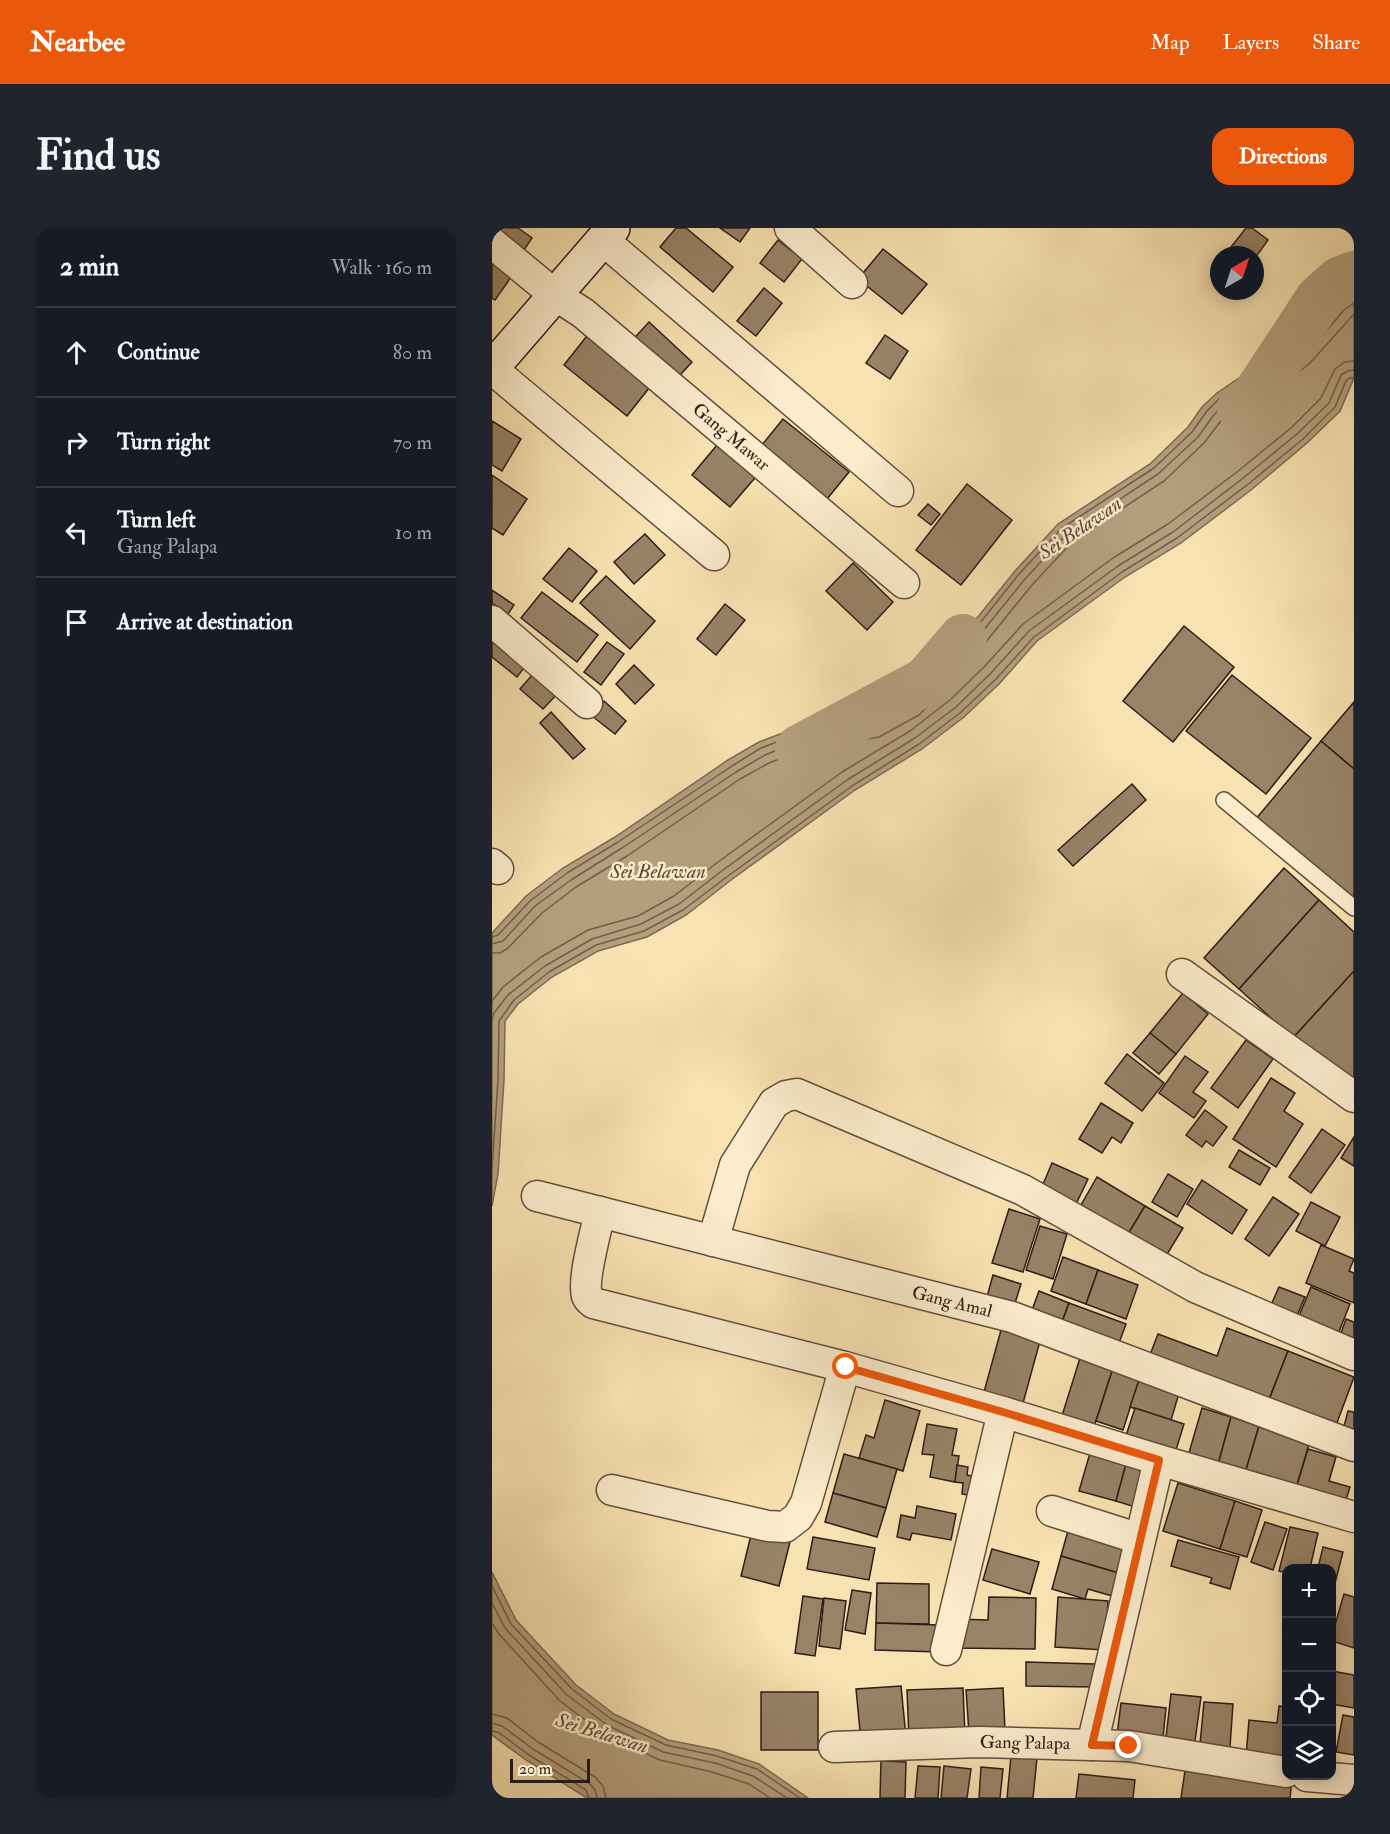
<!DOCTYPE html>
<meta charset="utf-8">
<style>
:root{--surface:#171b24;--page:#20242c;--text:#f1f3f6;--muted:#9ea1a6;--line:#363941;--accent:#ea580c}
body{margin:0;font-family:"IM FELL Double Pica",serif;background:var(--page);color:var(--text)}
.controls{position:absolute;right:18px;bottom:18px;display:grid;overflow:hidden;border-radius:12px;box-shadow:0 3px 15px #0003}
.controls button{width:54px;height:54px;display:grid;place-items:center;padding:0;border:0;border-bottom:2px solid var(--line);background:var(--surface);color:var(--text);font:30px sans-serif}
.compass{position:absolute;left:718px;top:18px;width:54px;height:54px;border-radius:50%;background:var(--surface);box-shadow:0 3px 15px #0003;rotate:39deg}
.scale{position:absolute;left:18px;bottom:15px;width:80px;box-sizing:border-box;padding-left:6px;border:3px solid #2e1d17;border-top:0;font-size:16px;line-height:21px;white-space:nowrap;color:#2e1d17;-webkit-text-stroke:4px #fbeccc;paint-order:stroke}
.stop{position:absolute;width:18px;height:18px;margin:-14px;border:4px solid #ea580c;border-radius:50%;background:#fff}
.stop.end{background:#ea580c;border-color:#fff;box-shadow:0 2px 6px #0008}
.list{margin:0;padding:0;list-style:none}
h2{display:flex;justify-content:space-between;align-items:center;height:78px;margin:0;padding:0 24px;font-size:26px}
h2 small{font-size:20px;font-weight:400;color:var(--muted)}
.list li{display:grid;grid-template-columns:39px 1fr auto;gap:18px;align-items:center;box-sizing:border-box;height:90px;padding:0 24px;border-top:2px solid var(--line)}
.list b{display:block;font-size:22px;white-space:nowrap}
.list p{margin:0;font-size:20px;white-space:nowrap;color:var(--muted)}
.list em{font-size:20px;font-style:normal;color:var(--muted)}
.icon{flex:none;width:33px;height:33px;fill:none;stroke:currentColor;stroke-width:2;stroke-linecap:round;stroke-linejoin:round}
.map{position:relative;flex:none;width:862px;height:1570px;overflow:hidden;border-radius:18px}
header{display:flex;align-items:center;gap:36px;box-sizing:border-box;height:84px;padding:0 30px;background:var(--accent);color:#fff}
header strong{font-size:28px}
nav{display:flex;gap:33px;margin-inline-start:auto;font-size:21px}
.intro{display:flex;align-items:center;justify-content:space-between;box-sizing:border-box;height:144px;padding:0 36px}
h1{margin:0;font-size:42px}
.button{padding:15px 27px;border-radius:18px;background:var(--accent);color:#fff;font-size:21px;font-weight:700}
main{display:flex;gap:36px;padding:0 36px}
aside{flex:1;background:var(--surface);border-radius:18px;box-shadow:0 3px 15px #0003}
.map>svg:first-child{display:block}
.water{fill:#b49f7d;stroke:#7e6b54;stroke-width:1.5}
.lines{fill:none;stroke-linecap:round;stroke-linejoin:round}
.shore{stroke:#715e4a;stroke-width:1.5}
.river{stroke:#b49f7d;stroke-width:48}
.building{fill:#988367;stroke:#2e1d17;stroke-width:1.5}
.lane-casing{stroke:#614e3e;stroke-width:18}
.street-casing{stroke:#614e3e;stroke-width:33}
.secondary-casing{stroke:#2e1d17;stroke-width:36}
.lane{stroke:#fbeccc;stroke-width:15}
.street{stroke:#fbeccc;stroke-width:30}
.secondary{stroke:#fbeccc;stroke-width:33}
.route{stroke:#ea580c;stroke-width:8}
.labels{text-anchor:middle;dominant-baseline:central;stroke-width:5;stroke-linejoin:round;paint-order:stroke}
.street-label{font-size:18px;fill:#2e1d17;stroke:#fbeccc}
.water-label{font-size:20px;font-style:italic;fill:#5d4a3b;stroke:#fbeccc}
</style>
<header>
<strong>Nearbee</strong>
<nav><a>Map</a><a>Layers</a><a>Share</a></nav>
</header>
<div class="intro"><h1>Find us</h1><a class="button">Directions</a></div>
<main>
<aside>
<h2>2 min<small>Walk · 160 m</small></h2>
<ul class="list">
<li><svg class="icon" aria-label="ahead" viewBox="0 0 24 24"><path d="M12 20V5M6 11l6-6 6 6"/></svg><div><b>Continue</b></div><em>80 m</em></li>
<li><svg class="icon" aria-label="right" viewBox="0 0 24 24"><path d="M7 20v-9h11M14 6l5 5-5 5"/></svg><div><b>Turn right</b></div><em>70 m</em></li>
<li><svg class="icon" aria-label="left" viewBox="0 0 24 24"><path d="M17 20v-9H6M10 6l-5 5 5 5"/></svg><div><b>Turn left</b><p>Gang Palapa</p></div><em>10 m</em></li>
<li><svg class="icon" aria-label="arrive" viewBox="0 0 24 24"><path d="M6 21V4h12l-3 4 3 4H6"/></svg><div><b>Arrive at destination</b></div></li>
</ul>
</aside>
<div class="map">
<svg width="862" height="1570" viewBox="0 0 862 1570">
<rect width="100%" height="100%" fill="#f9e2b1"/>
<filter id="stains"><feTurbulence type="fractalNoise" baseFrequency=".00333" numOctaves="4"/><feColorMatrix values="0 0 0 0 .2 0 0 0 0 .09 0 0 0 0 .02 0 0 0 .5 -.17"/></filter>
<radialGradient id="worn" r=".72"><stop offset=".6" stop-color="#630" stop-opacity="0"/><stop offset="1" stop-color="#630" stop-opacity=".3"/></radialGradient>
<g class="water">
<polygon points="862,59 862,150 848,183 815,215 759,262 689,315 633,349 545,413 508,455 472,489 430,521 363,562 239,652 194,687 155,709 106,723 60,749 26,776 13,793 12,852 6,946 0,978 0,705 34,668 71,640 123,609 236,532 267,514 304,500 381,487 414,469 455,427 523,343 566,296 658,236 696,199 710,179 725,165 750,148 789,129 805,117 844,72"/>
<polygon points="0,1344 24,1392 84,1457 122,1486 176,1512 226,1522 267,1536 316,1570 95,1570 34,1532 0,1507"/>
</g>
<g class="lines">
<g class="shore">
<polyline points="0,709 6,707 38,673 75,645 126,614 240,538 269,520 305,506 382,493 417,474 460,430 527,346 570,300 662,240 700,204 715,183 729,169 753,153 792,134 808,122 847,76 862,66"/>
<polyline points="0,716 11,713 43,678 79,652 130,620 244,544 273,527 307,513 384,500 422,480 465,435 533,351 575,306 666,246 706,209 721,188 734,175 757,160 795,141 813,128 852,82 862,75"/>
<polyline points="0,725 8,725 16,720 50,685 84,659 135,628 248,551 277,535 310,522 387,509 427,487 472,441 540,357 581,313 672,253 712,215 728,194 739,182 762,168 800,149 818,135 862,86"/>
<polyline points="0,773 11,759 49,729 96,702 146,688 182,668 226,634 350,544 418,503 458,472 492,439 531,396 621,330 676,296 745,244 800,199 829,170 843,141 853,134 862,133"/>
<polyline points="0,792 2,785 16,767 53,738 100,711 149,696 187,676 231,642 355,552 423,510 464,479 499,445 537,403 626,338 681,304 750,251 806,205 837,175 849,147 856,143 862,142"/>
<polyline points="0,941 6,852 7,793 22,772 57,744 104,717 152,703 191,682 236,648 360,558 427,516 468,485 504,451 542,409 630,344 685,310 755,257 811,211 843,179 854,153 857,150 862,150"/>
<polyline points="0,1358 19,1396 80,1461 119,1491 174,1517 225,1528 265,1541 308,1570"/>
<polyline points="0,1375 13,1400 74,1466 115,1497 171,1524 223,1535 261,1548 295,1570"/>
<polyline points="0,1395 7,1406 68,1473 112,1506 168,1532 220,1544 257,1556 278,1570"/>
<polyline points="0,1486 15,1490 46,1514 103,1549 111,1558 114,1570"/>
<polyline points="0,1495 10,1498 41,1521 98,1556 103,1562 105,1570"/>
<polyline points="0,1503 6,1504 37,1527 94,1562 97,1570"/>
</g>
<g class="river">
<polyline points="749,180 764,167 827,71 847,53 862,47"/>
<polyline points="307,521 434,453 471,410"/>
</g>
</g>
<g class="building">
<polygon points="0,0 26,0 40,10 30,25 0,4"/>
<polygon points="184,0 194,0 241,39 221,64 168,19"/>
<polygon points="228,0 258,0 248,14"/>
<polygon points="754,0 760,0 776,12 763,30 763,27 741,27 736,23"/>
<polygon points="286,12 310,31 292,54 268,35"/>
<polygon points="391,21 435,56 410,86 366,51"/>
<polygon points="0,24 24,42 3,72 0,70"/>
<polygon points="272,60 290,75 264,108 245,93"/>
<polygon points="157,94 200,134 179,157 136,117"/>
<polygon points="98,104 161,155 135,188 72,137"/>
<polygon points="393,107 416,123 398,151 374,135"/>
<polygon points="291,191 357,244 331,276 265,223"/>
<polygon points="0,193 29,211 10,243 0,237"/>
<polygon points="230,211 268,244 238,279 200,247"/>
<polygon points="0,247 35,271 11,307 0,300"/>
<polygon points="475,256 520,292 469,357 424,322"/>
<polygon points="436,276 448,286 439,297 426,287"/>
<polygon points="153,306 173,327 142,356 122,334"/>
<polygon points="77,320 105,343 80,374 51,351"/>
<polygon points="361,335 401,374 375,402 334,363"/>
<polygon points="114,348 163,393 138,421 88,375"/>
<polygon points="0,362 22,377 16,386 0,375"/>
<polygon points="50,364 106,407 85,434 29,390"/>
<polygon points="233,376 253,392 224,427 205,411"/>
<polygon points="692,398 742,439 681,514 631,473"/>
<polygon points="0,408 35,436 25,449 0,429"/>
<polygon points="115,414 132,426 109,457 92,444"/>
<polygon points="142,437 162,457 143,476 124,456"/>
<polygon points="41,446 65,466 51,481 28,461"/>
<polygon points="740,447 819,510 774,566 694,503"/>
<polygon points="112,473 134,493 123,506 100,488"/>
<polygon points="862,474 862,541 829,513"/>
<polygon points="59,484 93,521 81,531 48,495"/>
<polygon points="829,513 862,541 862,676 763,592"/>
<polygon points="640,556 654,572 581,638 566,622"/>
<polygon points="792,640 827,672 747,761 712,730"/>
<polygon points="827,672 862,704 862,743 801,810 747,761"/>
<polygon points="862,743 862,858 801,810"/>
<polygon points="691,765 716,786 684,826 658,805"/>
<polygon points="658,805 684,826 667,846 641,825"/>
<polygon points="754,812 781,831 746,880 719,860"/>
<polygon points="635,826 672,855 650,883 613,855"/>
<polygon points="693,828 716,844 701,864 714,873 702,890 667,865"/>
<polygon points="779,850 803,865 792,883 811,896 784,939 741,911"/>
<polygon points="609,875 641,895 629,915 620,909 610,925 587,911"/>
<polygon points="713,882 735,899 721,918 714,913 710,919 694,907"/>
<polygon points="830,901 853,917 819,965 797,949"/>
<polygon points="862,909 862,938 849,930"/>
<polygon points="747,922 778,940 768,957 737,939"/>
<polygon points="560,935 596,951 584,976 549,961"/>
<polygon points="676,946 701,961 685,989 660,974"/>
<polygon points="605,949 653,978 630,1016 606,1002 613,991 589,977"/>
<polygon points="710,952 755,982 740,1006 695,976"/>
<polygon points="781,969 807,986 777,1028 753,1011"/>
<polygon points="819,974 848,989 833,1018 804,1003"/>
<polygon points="653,978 691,1000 668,1038 630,1016"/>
<polygon points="517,981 548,991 531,1044 500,1035"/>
<polygon points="548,998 575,1006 561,1051 534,1042"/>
<polygon points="829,1017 862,1031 857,1043 862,1045 862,1075 814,1055"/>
<polygon points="571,1029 606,1042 594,1076 559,1063"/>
<polygon points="606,1042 646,1057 634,1091 594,1076"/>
<polygon points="501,1047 529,1056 519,1088 492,1080"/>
<polygon points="787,1059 813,1069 801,1097 775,1086"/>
<polygon points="819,1059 858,1076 842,1116 802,1100"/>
<polygon points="547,1063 577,1075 566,1105 536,1093"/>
<polygon points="577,1075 634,1096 623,1126 566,1105"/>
<polygon points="854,1091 862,1094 862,1125 844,1119"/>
<polygon points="735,1100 796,1123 773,1182 654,1137 666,1106 725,1128"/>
<polygon points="509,1102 548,1113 531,1175 492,1164"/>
<polygon points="796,1123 862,1149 840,1208 773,1182"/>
<polygon points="588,1130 621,1140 601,1202 569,1191"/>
<polygon points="621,1140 648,1149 631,1202 604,1193"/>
<polygon points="648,1149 688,1162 679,1192 638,1179"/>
<polygon points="393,1172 428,1183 411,1243 367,1230 374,1207 382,1210"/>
<polygon points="643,1180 692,1196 683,1225 632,1214"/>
<polygon points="710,1180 739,1189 724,1244 694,1235"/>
<polygon points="856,1183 862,1184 862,1213 849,1210"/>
<polygon points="739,1189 767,1198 751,1252 724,1244"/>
<polygon points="435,1196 465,1201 460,1227 467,1228 463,1254 438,1249 442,1227 430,1226"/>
<polygon points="767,1198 818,1213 802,1267 751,1252"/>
<polygon points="816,1221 844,1229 837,1253 858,1259 851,1281 802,1267"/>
<polygon points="598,1225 634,1236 624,1273 587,1263"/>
<polygon points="352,1226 405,1241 394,1280 341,1265"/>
<polygon points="634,1236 663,1244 653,1282 624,1273"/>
<polygon points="465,1237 476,1239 475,1247 484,1249 481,1268 470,1266 471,1255 463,1254"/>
<polygon points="686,1255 743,1273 728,1321 671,1303"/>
<polygon points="341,1265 394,1280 385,1309 333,1294"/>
<polygon points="743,1273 770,1282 755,1329 728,1321"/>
<polygon points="425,1278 464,1286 459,1312 420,1305 418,1312 405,1309 409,1287 423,1290"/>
<polygon points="773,1294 795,1301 781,1342 759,1334"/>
<polygon points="577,1299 641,1318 633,1347 569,1328"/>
<polygon points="798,1299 826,1305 818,1340 794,1340 794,1345 787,1343"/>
<polygon points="259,1307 299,1310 287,1358 249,1348"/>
<polygon points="321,1309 383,1320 377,1352 315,1341"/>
<polygon points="686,1312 747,1329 738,1361 718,1355 720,1350 679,1338"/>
<polygon points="831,1319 851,1324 840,1367 840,1340 826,1340"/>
<polygon points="500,1321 547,1334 538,1366 491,1352"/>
<polygon points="569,1328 633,1347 627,1370 596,1361 593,1371 560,1361"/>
<polygon points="385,1355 437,1356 437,1396 384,1395"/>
<polygon points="360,1362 379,1365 373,1406 353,1402"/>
<polygon points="852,1366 862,1369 862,1420 840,1413 840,1407"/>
<polygon points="311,1368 331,1371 323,1428 303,1425"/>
<polygon points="497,1369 544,1370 543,1421 463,1420 464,1391 496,1392"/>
<polygon points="566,1369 616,1373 613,1422 563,1419"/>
<polygon points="332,1370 354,1373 348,1421 327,1418"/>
<polygon points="384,1395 447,1397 447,1424 383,1422"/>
<polygon points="534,1434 603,1436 603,1459 534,1458"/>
<polygon points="840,1443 862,1447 862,1480 840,1476"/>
<polygon points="409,1458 414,1509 369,1513 364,1461"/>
<polygon points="471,1460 473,1508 417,1510 415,1462"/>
<polygon points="511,1460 513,1503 477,1505 474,1462"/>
<rect x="269" y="1464" width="57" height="58"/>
<polygon points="679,1466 709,1469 703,1513 674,1509"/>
<polygon points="712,1474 741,1476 738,1519 708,1516"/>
<polygon points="629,1475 674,1480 670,1520 624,1515"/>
<polygon points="787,1478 794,1479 794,1532 754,1528 757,1492 785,1495"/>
<polygon points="851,1487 862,1489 862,1527 844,1524"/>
<polygon points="519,1528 545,1530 541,1570 515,1570"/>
<polygon points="389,1533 414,1534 413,1570 388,1570"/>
<polygon points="694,1536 800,1550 798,1570 689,1570"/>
<polygon points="426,1538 448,1539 446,1570 423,1570"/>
<polygon points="452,1538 479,1541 475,1570 449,1570"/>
<polygon points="489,1539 511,1541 508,1570 487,1570"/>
<polygon points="587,1546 643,1552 641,1570 584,1570"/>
</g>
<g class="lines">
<defs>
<polyline id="lane" points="732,572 862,680"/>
<g id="street">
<polyline points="298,0 360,55"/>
<polyline points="111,12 406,263"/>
<polyline points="0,15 63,67 91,85 412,355"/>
<polyline points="0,141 222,327"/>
<polyline points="0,393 95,475"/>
<polyline points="0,636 6,641"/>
<polyline points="690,746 862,869"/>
<polyline points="45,968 520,1089 862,1218"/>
<path d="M 108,984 C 104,1003 90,1052 95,1068 C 96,1071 99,1073 101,1075 L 353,1139 L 511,1184 L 667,1232 L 862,1289"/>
<polyline points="221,1013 243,937 282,875 294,868 305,866 531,962 703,1059 862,1127"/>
<polyline points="120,1262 276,1298 293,1299 306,1289 314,1275 353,1139"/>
<polyline points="560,1283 648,1311"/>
<polyline points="454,1422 511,1184"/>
<polyline points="600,1517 667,1232"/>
<polyline points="342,1519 487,1514 637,1518 794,1544"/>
<polyline points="815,1548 862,1552"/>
</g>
<polyline id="secondary" points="0,140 121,0"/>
</defs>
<use href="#lane" class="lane-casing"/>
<use href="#street" class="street-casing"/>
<use href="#secondary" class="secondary-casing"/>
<use href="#lane" class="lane"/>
<use href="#street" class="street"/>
<use href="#secondary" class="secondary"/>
</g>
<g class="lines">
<polyline class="route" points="354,1139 511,1184 667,1232 600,1517 637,1518"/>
</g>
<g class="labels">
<g class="street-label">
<text transform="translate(239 209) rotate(40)">Gang Mawar</text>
<text transform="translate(460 1074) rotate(14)">Gang Amal</text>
<text transform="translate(533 1515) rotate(1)">Gang Palapa</text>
</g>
<g class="water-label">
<text transform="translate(588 300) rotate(-34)">Sei Belawan</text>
<text x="166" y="643">Sei Belawan</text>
<text transform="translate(110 1505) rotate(17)">Sei Belawan</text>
</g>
</g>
<rect width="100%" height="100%" filter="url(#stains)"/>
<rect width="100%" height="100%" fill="url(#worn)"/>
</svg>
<div class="controls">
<button>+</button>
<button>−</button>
<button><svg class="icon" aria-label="locate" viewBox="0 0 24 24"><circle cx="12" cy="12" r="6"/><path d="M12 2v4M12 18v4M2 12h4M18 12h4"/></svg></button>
<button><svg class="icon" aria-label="layers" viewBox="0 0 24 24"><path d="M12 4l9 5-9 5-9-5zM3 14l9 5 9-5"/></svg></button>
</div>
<svg class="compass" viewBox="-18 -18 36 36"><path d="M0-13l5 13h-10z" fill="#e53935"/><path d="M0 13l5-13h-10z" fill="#9ea1a6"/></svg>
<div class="scale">20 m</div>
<div class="stop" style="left:354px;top:1139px"></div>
<div class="stop end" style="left:637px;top:1518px"></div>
</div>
</main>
